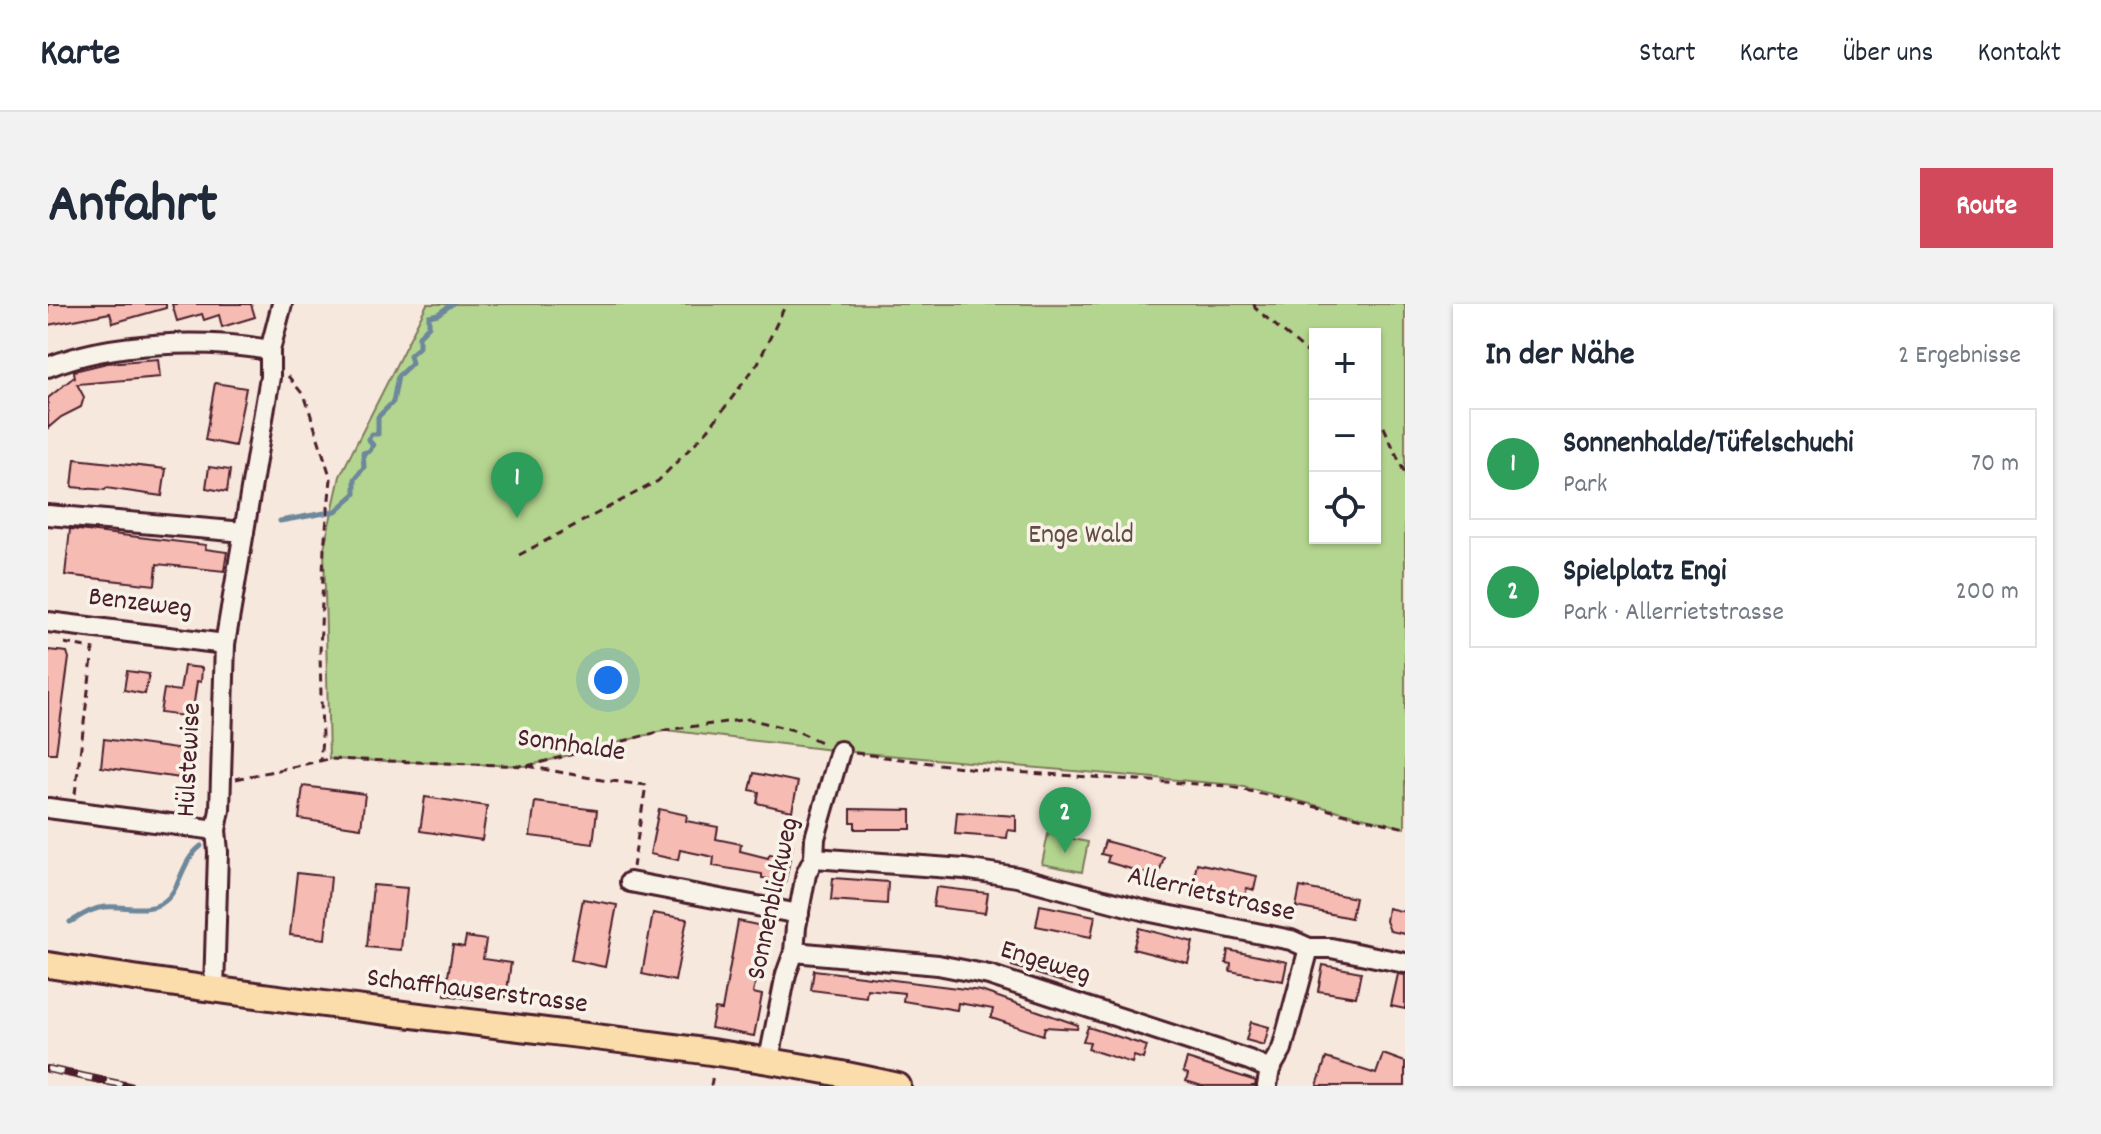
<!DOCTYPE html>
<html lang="de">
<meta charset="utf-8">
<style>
:root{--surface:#fff;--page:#f2f2f3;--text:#1f2937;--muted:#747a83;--line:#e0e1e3;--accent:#d1495b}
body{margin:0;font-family:Dekko,sans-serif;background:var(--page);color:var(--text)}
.controls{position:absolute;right:24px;top:24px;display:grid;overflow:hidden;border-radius:0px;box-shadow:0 2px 6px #0004}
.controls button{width:72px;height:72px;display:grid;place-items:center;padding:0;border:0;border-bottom:2px solid var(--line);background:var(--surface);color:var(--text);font:40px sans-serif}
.you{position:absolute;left:560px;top:376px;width:28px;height:28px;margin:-20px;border:6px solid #fff;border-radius:50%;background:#1a73e8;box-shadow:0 0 0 12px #1a73e833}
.badge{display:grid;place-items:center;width:52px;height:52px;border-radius:50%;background:var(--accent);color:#fff;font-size:26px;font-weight:700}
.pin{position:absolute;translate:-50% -66px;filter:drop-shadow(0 2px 4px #0008)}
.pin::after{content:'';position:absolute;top:42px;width:28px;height:24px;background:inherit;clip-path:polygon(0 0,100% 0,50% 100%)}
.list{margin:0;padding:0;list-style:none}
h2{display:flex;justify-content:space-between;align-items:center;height:104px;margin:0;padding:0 32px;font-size:34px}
h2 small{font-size:26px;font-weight:400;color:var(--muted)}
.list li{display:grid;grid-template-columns:52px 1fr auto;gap:24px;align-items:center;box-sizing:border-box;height:112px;margin:0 16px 16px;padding:0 16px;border:2px solid var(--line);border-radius:0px}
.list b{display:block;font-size:30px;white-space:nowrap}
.list p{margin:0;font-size:26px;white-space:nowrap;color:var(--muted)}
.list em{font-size:26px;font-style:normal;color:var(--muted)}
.icon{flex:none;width:44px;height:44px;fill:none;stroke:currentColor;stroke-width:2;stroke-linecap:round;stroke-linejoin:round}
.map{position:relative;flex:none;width:1357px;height:782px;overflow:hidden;border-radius:0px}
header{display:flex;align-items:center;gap:48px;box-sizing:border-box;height:112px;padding:0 40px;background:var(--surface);border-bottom:2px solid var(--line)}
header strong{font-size:38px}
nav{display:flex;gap:44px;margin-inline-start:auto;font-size:28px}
.intro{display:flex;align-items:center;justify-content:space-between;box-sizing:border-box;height:192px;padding:0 48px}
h1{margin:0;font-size:56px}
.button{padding:20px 36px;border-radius:0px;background:var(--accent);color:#fff;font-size:28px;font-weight:700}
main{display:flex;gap:48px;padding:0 48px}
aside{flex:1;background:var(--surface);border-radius:0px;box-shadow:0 2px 6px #0004}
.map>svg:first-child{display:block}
.green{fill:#b4d58f;stroke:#7f7a5d;stroke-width:2;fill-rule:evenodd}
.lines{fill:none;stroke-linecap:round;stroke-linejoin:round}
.stream{stroke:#6d879b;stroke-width:5}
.building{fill:#f6bbb3;stroke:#4a1f2b;stroke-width:2}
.minor-casing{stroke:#4a1f2b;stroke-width:24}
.major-casing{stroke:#4a1f2b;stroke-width:30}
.path{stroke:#4a1f2b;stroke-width:3;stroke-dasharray:8 6;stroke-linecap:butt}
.minor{stroke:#f7f3e8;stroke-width:18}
.major{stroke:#fbdcab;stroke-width:24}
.rail-casing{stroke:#4a1f2b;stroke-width:8}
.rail{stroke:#f7f3e8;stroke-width:5;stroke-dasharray:15;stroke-linecap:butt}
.labels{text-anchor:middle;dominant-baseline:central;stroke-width:7;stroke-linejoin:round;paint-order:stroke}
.park-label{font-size:28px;fill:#644c44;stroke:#f7f3e8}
.street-label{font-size:28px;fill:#4a1f2b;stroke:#f7f3e8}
</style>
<header>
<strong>Karte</strong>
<nav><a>Start</a><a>Karte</a><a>Über uns</a><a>Kontakt</a></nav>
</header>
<div class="intro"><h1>Anfahrt</h1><a class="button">Route</a></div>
<main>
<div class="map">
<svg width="1357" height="782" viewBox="0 0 1357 782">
<rect width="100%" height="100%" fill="#f7e8dd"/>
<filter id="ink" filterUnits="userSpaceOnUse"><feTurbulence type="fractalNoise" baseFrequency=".0125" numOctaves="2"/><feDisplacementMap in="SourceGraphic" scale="16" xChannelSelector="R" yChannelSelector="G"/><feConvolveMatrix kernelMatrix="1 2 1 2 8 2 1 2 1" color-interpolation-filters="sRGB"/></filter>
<g filter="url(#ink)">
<g class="green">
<path d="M 379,0 L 1357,0 L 1357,524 L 1188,481 L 792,447 L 618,426 L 479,462 L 281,455 L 276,244 L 292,172 ZM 1267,30 L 1327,30 L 1327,234 L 1267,234 Z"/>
<polygon points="1000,530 1040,538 1034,568 994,560"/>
</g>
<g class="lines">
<g class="stream">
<polyline points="232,217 288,207 307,190 307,175 316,163 315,149 322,147 325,141 320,135 324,130 330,130 330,113 345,98 350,72 364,59 362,51 371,43 371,32 381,22 381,12 390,10 404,0"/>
<path d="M 22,618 C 33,612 44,604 57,603 C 75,601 98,609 114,599 C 133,588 131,559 153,542"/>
</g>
</g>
<g class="building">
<polygon points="0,0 118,0 118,4 65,19 62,9 0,21"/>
<polygon points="124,0 203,0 207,13 174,23 171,11 156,16 154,10 129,17"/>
<polygon points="110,55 112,73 29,80 36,93 33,103 13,113 0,124 0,94 26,73 27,75 26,67 59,59"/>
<polygon points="167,79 198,84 187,142 157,136"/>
<polygon points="27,155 118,165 114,192 58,184 57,186 24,183"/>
<polygon points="161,163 182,166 179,188 158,184"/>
<polygon points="22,225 158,241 157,245 179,248 176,267 109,260 107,281 17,271"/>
<polygon points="0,346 19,348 21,354 8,449 0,449"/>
<polygon points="136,362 154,364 153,378 149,377 144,413 112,409 116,385 132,387"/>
<polygon points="79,367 101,370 97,390 76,386"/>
<polygon points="56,435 143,447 140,475 53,463"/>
<polygon points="706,469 750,478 744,507 709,499 711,488 702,486"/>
<polygon points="255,482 317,490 313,524 251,515"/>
<polygon points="377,493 439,502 434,536 372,527"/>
<polygon points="487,498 549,506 545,540 482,532"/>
<polygon points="611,505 639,511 638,517 670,523 668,535 693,540 692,547 720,554 722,550 730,552 733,538 745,541 735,589 723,587 725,576 714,574 714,570 665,562 666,553 632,546 630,556 602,550"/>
<polygon points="803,505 863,506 863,525 807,525 807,518 803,518"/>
<polygon points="909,508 968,512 968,527 960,526 959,534 907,530"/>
<polygon points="1057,537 1116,553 1110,573 1059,558 1061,552 1053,550"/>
<polygon points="1149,559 1209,572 1206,586 1199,584 1197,591 1145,579"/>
<polygon points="249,569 283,573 277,635 242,631"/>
<polygon points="785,574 840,578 839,600 783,596"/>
<polygon points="325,581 359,584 353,646 319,643"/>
<polygon points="888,583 940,589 937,609 885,603"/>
<polygon points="1252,583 1307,594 1303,614 1248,603"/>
<polygon points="535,595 569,601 557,663 523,656"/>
<polygon points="992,601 1047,612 1043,633 988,622"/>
<polygon points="1340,604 1357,608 1357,630 1342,627 1338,617"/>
<polygon points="605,609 639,615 627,677 594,670"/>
<polygon points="690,617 719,623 705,689 714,691 706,732 663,724 667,705 674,706"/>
<polygon points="1091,624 1145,638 1140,659 1085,645"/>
<polygon points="418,633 438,636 435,655 463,659 458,693 427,688 426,695 397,691 405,641 416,643"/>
<polygon points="1180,646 1239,658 1235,677 1182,667 1183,660 1178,659"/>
<polygon points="967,653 985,657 986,653 1001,658 1000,660 1027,665 1024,681 964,662"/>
<polygon points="1275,661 1313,668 1308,693 1270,687"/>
<polygon points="766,666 933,687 1030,721 1029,725 997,723 995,731 943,714 945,705 910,699 909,706 855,697 856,689 819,685 818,693 763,686"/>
<polygon points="1350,670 1357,671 1357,705 1343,702"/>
<polygon points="1203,718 1221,723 1216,741 1198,736"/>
<polygon points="1040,723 1099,742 1095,755 1086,752 1084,759 1040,745 1042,738 1035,737"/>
<polygon points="1335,750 1357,758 1357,782 1269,782 1278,754 1328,770"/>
<polygon points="1139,755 1208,777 1207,782 1154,782 1138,777 1140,770 1135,768"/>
</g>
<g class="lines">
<defs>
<g id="minor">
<path d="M 0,63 C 63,37 155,35 222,46"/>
<polyline points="0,211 196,228"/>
<polyline points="0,318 177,340"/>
<polyline points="0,504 168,526"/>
<polyline points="766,554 916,565 969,573 1098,607 1243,636 1261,644 1283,644 1357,659"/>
<polyline points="582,578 751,610"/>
<polyline points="746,648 890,661 941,671 1201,756 1222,765"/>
<polyline points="166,687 170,548 168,526 172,506 177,340 222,73 222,46 234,0"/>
<polyline points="721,755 738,670 746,648 748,623 758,570 766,554 767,534 792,447"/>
<polyline points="1219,782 1222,765 1234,745 1261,644"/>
</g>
<path id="major" d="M 0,661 C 152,685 303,704 456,722 C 588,738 720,752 850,782"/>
</defs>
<use href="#minor" class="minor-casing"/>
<use href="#major" class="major-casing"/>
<g class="path">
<polyline points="1206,0 1207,4 1267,55"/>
<polyline points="240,72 257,93 283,175 276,244 272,349 274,435 272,458"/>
<polyline points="1327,112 1335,121 1357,170"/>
<polyline points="471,251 610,177 660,126 710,59 738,0"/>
<polyline points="16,339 43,344"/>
<polyline points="807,449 936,466 1180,482 1357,524"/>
<polyline points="479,462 618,426 701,415 749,427 777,440"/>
<polyline points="188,475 281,455 479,462 554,476 598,481 585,563"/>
<polyline points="27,490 46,339"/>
<polyline points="663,782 665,770"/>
</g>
<use href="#minor" class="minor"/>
<use href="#major" class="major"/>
<defs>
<polyline id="rail" points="0,765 81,782"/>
</defs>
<use href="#rail" class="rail-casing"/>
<use href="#rail" class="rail"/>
</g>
</g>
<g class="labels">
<g class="park-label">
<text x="1033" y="233">Enge Wald</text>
</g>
<g class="street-label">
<text transform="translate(92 301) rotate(7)">Benzeweg</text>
<text transform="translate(523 443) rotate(8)">Sonnhalde</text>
<text transform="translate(143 456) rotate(-87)">Hülstewise</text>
<text transform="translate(1163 592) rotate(13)">Allerrietstrasse</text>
<text transform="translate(727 595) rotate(-78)">Sonnenblickweg</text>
<text transform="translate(997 660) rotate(17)">Engeweg</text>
<text transform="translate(429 689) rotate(7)">Schaffhauserstrasse</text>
</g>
</g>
</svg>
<div class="controls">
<button>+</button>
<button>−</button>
<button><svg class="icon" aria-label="locate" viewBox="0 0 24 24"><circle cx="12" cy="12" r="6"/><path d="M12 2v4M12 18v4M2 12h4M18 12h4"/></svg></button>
</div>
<div class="you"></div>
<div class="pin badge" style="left:469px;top:214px;background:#2e9e5b">1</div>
<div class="pin badge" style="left:1017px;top:549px;background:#2e9e5b">2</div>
</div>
<aside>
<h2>In der Nähe<small>2 Ergebnisse</small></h2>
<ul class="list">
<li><span class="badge" style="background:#2e9e5b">1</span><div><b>Sonnenhalde/Tüfelschuchi</b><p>Park</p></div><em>70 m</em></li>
<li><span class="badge" style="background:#2e9e5b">2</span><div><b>Spielplatz Engi</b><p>Park · Allerrietstrasse</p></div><em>200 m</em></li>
</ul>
</aside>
</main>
